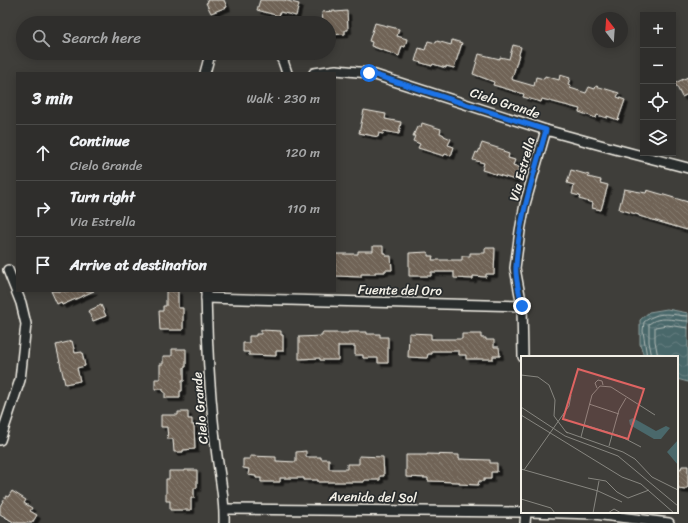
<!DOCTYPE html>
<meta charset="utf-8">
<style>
:root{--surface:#2f2e2c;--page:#373634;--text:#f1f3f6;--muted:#a7a8a9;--line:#4a4a48}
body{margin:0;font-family:Sriracha,sans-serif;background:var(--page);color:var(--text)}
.controls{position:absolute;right:12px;top:12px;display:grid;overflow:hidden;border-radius:0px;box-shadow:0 2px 10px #0003}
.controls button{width:36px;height:36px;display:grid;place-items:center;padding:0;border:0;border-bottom:1px solid var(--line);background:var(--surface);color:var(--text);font:20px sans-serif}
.compass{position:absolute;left:592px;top:12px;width:36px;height:36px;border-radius:50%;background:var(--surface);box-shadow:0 2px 10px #0003;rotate:343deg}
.stop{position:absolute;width:12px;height:12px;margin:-9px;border:3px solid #1a73e8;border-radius:50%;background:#fff}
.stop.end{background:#1a73e8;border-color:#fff;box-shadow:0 1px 4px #0008}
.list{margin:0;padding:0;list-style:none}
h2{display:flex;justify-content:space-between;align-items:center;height:52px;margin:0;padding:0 16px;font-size:17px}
h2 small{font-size:13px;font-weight:400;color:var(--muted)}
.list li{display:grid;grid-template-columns:26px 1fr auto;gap:12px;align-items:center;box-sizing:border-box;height:56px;padding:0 16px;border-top:1px solid var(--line)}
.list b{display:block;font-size:15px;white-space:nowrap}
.list p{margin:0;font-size:13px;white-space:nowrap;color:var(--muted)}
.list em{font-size:13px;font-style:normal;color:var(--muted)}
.icon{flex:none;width:22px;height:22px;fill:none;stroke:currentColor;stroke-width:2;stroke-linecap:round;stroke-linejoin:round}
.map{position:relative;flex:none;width:688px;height:523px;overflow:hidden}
.search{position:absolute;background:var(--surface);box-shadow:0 2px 10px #0003;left:16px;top:16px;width:320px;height:44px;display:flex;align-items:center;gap:10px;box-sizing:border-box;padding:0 14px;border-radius:22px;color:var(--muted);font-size:15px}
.panel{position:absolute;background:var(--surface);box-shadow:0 2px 10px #0003;left:16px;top:72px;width:320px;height:220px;border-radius:0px}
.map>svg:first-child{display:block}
.water{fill:url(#water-waves);stroke:#8e9f9d}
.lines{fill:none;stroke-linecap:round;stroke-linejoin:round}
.shore{stroke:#b0bab6;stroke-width:1}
.building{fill:url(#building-back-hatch);stroke:#f4f1e8;filter:url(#shadow)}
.minor-casing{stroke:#f4f1e8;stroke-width:12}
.minor{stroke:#2a2d2e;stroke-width:9}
.route{stroke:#1a73e8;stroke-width:5}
.labels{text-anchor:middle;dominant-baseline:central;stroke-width:3.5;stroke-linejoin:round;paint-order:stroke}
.street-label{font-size:13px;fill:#f4f1e8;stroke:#2a2d2e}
.inset-road{fill:none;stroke:#878680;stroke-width:1}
.view{fill:#df6462;fill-opacity:0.15;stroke:#df6462;stroke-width:2}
.inset-edge{fill:none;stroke:#f4f1e8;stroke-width:2}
</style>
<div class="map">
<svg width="688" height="523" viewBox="0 0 688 523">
<defs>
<pattern id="water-waves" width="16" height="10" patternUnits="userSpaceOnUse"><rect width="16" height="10" fill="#4a686b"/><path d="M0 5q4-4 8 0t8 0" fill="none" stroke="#657e80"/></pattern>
<pattern id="building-back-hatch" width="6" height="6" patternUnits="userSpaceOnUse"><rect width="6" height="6" fill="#706457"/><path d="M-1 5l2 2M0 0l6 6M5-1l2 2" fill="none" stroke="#857b6f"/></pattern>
<filter id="shadow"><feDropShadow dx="3.5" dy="3.5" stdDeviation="0" flood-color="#0009"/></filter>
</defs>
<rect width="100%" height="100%" fill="#3f3e3a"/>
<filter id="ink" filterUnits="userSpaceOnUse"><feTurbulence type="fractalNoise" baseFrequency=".025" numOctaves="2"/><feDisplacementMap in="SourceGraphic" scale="8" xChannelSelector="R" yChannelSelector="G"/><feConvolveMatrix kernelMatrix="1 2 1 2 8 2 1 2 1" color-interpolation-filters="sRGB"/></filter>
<g filter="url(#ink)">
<polygon class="water" points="667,309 688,313 688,382 677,379 677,357 644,357 640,344 640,320 649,312"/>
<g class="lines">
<g class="shore">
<path d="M 647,357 L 643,331 L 644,322 C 659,310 671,315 688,316"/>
<path d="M 652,357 L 649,342 L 649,324 C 660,315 675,321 688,321"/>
<polyline points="658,357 655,341 655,327 667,325 688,328"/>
</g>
</g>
<g class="building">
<polygon points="207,0 224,0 227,7 211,13 206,3 208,2"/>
<polygon points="260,0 284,0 299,4 296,16 280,12 279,16 257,10"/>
<polygon points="335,11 335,12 347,11 348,30 345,30 345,34 329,35 329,23 323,23 322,12"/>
<polygon points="375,23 399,29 397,36 407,39 405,47 402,46 399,56 371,46 372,42 369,41"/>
<polygon points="452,40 462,43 454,68 446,66 446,68 433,64 432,66 415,61 419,48 425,50 428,41 436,43 437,41 451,45"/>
<polygon points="513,45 521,47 512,79 513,80 534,86 536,77 544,79 545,76 559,80 560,75 570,78 568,85 571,86 570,88 586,93 589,87 595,89 596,86 619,93 617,97 625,100 618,120 607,116 607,118 597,115 596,118 579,112 580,109 542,99 541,102 523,97 524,94 493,85 494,82 473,74 479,54 500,59 500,57 509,59"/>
<polygon points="688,77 688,94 682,97 675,83"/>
<polygon points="364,110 386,114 385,119 401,122 399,134 384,131 383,134 379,133 378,137 359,133"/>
<polygon points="422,123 441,129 440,133 444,135 444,136 451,139 448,145 454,147 451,156 445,154 444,156 418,148 420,144 413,141 415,136 413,136 417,127 421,127"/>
<polygon points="482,143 504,150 503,152 509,154 508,158 515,160 513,165 519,167 515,180 482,170 484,163 473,160 476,152 478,153"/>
<polygon points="571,170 589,175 588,177 601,180 600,183 608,185 601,210 592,208 593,203 579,199 580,196 572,194 574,185 567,183"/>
<polygon points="624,189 646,193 647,190 688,202 688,225 687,230 639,216 639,215 619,209"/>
<polygon points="373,246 383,246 383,253 386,253 386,256 391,256 392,270 385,270 385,272 375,272 375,274 361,274 361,277 335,276 335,254 358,254 358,251 373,251"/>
<polygon points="485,248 495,248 494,274 486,274 486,277 473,276 473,279 454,278 454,272 431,272 431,276 409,276 409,253 428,252 428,256 433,256 432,260 462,260 462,256 470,256 470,253 485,253"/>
<polygon points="51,291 94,291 62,305 61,302 57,304"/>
<polygon points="166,291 178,291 178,308 183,308 183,330 160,330 159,311 163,311 163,306 166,306"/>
<polygon points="101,305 106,316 93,321 88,311"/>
<polygon points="261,330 281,331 281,335 283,335 283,351 276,351 276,356 249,355 249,352 243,352 243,343 249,343 249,336 256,336 256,334 261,334"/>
<polygon points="348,332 367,332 367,334 380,334 380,337 388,337 388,363 378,363 378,358 363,358 363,355 355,355 355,346 338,346 338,360 320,360 320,358 299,359 299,337 322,336 322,333 348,333"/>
<polygon points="409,333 431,334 431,339 462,339 462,334 481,334 481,338 486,338 486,340 494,340 494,347 499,347 500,356 493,356 493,359 466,359 466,355 459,355 459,351 432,351 432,354 428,354 427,358 408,357"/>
<polygon points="72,341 75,353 82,352 85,366 77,368 80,381 65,384 56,345"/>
<polygon points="172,349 186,349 186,367 184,367 184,381 182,381 182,391 180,391 180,398 165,398 165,392 163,392 163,389 155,389 155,379 160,379 160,364 163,364 163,356 172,356"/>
<polygon points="178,412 188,412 188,419 192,419 192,425 194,425 195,449 183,450 183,452 174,452 173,439 168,439 167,427 161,427 161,415 178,415"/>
<polygon points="306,451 306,457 321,457 321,459 329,459 329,469 347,469 347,464 359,464 359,456 383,457 384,476 380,476 380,480 364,480 364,482 318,482 318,480 304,480 304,478 280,478 280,482 261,482 261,478 256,478 256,476 248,475 249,469 243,468 243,459 250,459 250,456 276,457 276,461 296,462 296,452"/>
<polygon points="427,454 459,455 459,459 490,460 490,463 497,463 497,472 491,472 491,479 484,479 484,481 479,481 478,485 459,484 459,482 428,481 428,478 406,477 406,455 427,455"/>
<polygon points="682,466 688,466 688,488 686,488 686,490 678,489 679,487 677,487 677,468 681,469"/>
<polygon points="185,470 197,470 197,488 194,488 194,498 191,498 191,510 170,510 170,501 166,501 166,479 169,479 169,471 185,471"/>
<polygon points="12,491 26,500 24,503 32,508 30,511 37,515 32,523 15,523 0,514 0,506 6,496 8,497"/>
</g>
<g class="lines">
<defs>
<g id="minor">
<polyline points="278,53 283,61 287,73"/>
<polyline points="205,73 209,58 212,53"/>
<polyline points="314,73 336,70 369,73 546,130 615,149 688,168"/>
<path d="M 206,291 C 207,346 210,401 217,456 C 220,478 225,500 224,523"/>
<polyline points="206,298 522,306"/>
<polyline points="523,357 522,306 515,268 520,231 525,204 546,130"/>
<polyline points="0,440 20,380 26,324 21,303 8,270"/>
<polyline points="225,509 522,512"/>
<polyline points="529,512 594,514 669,523"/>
<polyline points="525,523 526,512"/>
</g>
</defs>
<use href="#minor" class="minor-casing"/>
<use href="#minor" class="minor"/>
</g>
</g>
<g class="lines" filter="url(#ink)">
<path class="route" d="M 369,73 L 546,130 C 534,175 518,220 516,267 C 515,279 520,294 522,306"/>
</g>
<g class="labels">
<g class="street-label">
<text transform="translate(505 103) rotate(18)">Cielo Grande</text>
<text transform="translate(522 169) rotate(-75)">Via Estrella</text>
<text transform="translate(400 290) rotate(1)">Fuente del Oro</text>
<text transform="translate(200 408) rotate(-95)">Cielo Grande</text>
<text transform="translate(373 497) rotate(1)">Avenida del Sol</text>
</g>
</g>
<g transform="translate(521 356)">
<rect width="157" height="157" fill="#3f3e3a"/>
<path d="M 112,62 L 135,75 L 145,70 L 149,72 L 140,83 L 133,83 L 109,69 L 108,64 ZM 157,84 L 157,109 L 146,96 Z" fill="#4a686b"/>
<path class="inset-road" d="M 0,19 L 17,21 L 28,29 L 34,44 L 33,60 L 45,76M 76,32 L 74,27 L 77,24 L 81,25 L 82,29M 68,48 L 98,58M 0,51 L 44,80 L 97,100 L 157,150M 0,59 L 101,121 L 120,128 L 153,157M 64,69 L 99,80 L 120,91M 47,77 L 45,76 L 102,96 L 114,103 L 131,121 L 157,134M 60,81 L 71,39 L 79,30 L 90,31 L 134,59M 88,90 L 98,54 L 105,42M 0,113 L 77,135 L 101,146M 3,114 L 48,50 L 50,39M 67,122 L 85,125 L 96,136 L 107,142 L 128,134M 0,143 L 30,152 L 34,157M 72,157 L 78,125M 87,157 L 93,153 L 100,157"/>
<path class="view" d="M 57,13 L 123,33 L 107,83 L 42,63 Z"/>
<rect width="157" height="157" class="inset-edge"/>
</g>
</svg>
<div class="controls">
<button>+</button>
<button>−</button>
<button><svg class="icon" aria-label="locate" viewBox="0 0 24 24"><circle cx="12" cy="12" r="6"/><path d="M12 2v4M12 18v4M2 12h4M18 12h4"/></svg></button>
<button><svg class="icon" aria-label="layers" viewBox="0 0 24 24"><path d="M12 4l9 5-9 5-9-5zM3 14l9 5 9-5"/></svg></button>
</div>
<svg class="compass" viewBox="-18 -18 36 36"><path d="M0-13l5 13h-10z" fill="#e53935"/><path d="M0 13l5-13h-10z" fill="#a7a8a9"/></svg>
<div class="stop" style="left:369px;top:73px"></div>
<div class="stop end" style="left:522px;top:306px"></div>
<div class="search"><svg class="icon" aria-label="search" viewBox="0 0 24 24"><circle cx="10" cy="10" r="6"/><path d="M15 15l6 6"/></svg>Search here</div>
<section class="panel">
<h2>3 min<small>Walk · 230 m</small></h2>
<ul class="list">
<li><svg class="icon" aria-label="ahead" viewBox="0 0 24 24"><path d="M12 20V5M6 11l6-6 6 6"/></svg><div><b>Continue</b><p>Cielo Grande</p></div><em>120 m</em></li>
<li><svg class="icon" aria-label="right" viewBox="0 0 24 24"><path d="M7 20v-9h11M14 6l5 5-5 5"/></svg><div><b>Turn right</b><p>Via Estrella</p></div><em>110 m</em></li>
<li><svg class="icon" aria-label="arrive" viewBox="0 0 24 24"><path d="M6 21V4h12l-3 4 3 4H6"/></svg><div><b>Arrive at destination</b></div></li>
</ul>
</section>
</div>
